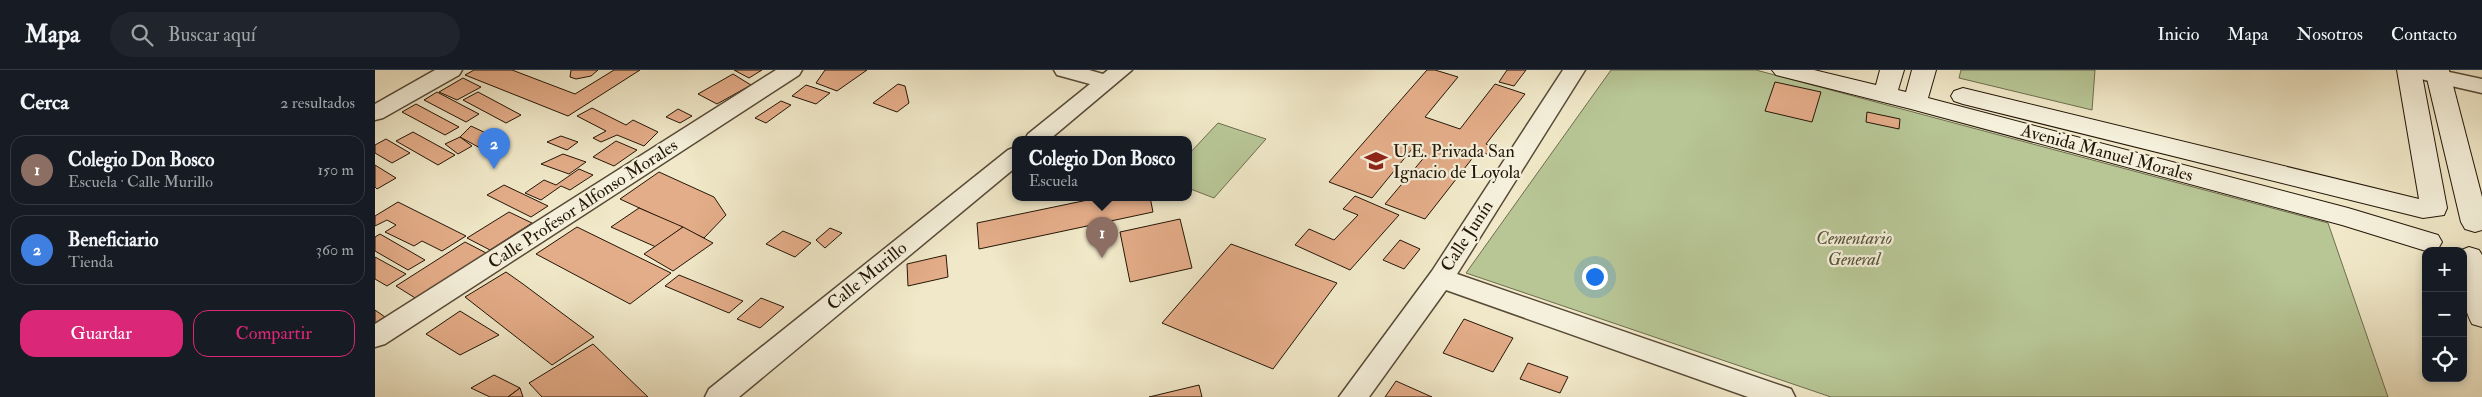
<!DOCTYPE html>
<html lang="es">
<meta charset="utf-8">
<style>
:root{--surface:#171b24;--page:#20242c;--text:#f1f3f6;--muted:#9ea1a6;--line:#363941;--accent:#db2777}
body{margin:0;font-family:"IM FELL Double Pica",serif;background:var(--page);color:var(--text)}
.controls{position:absolute;right:15px;bottom:15px;display:grid;overflow:hidden;border-radius:10px;box-shadow:0 2px 8px #0003}
.controls button{width:45px;height:45px;display:grid;place-items:center;padding:0;border:0;border-bottom:1px solid var(--line);background:var(--surface);color:var(--text);font:25px sans-serif}
.you{position:absolute;left:1219px;top:206px;width:18px;height:18px;margin:-12px;border:4px solid #fff;border-radius:50%;background:#1a73e8;box-shadow:0 0 0 8px #1a73e833}
.badge{display:grid;place-items:center;width:32px;height:32px;border-radius:50%;background:var(--accent);color:#fff;font-size:16px;font-weight:700}
.pin{position:absolute;translate:-50% -41px;filter:drop-shadow(0 1px 2px #0008)}
.pin::after{content:'';position:absolute;top:26px;width:18px;height:15px;background:inherit;clip-path:polygon(0 0,100% 0,50% 100%)}
.popup{position:absolute;left:637px;top:66px;width:180px;height:65px;box-sizing:border-box;display:grid;place-content:center;border-radius:10px;background:var(--surface);filter:drop-shadow(0 1px 4px #0005);font-size:16px;white-space:nowrap;color:var(--muted)}
.popup b{font-size:19px;color:var(--text)}
.popup::after{content:'';position:absolute;left:50%;top:100%;margin-left:-10px;border:10px solid transparent;border-top-color:var(--surface)}
.list{margin:0;padding:0;list-style:none}
h2{display:flex;justify-content:space-between;align-items:center;height:65px;margin:0;padding:0 20px;font-size:21px}
h2 small{font-size:16px;font-weight:400;color:var(--muted)}
.list li{display:grid;grid-template-columns:32px 1fr auto;gap:15px;align-items:center;box-sizing:border-box;height:70px;margin:0 10px 10px;padding:0 10px;border:1px solid var(--line);border-radius:15px}
.list b{display:block;font-size:19px;white-space:nowrap}
.list p{margin:0;font-size:16px;white-space:nowrap;color:var(--muted)}
.list em{font-size:16px;font-style:normal;color:var(--muted)}
.actions{display:flex;gap:10px;padding:15px 20px}
.actions a{flex:1;padding:11px 0;border:1px solid var(--accent);border-radius:15px;text-align:center;font-size:18px;color:var(--accent)}
.actions .main{background:var(--accent);color:#fff}
.icon{flex:none;width:28px;height:28px;fill:none;stroke:currentColor;stroke-width:2;stroke-linecap:round;stroke-linejoin:round}
.map{position:relative;flex:none;width:2107px;height:327px;overflow:hidden}
header{display:flex;align-items:center;gap:30px;box-sizing:border-box;height:70px;padding:0 25px;background:var(--surface);border-bottom:1px solid var(--line)}
header strong{font-size:24px}
nav{display:flex;gap:28px;margin-inline-start:auto;font-size:18px}
.search{width:350px;height:45px;background:var(--page);display:flex;align-items:center;gap:12px;box-sizing:border-box;padding:0 18px;border-radius:28px;color:var(--muted);font-size:19px}
main{display:flex}
aside{flex:1;background:var(--surface)}
.map>svg:first-child{display:block}
.green{fill:#b8c696;stroke:#6e6e4e}
.building{fill:#e4ad89;stroke:#241607}
.lines{fill:none;stroke-linecap:round;stroke-linejoin:round}
.street-casing{stroke:#574a37;stroke-width:3}
.secondary-casing{stroke:#241607;stroke-width:2}
.street{fill:#f5f0db;fill-rule:evenodd}
.secondary{fill:#f5f0db;fill-rule:evenodd}
.labels{text-anchor:middle;dominant-baseline:central;stroke-width:4.5;stroke-linejoin:round;paint-order:stroke}
.poi-label{font-size:18px;fill:#241607;stroke:#f5f0db;text-anchor:start}
.street-label{font-size:18px;fill:#241607;stroke:#f5f0db}
.park-label{font-size:18px;font-style:italic;fill:#585439;stroke:#f5f0db}
</style>
<header>
<strong>Mapa</strong>
<div class="search"><svg class="icon" aria-label="search" viewBox="0 0 24 24"><circle cx="10" cy="10" r="6"/><path d="M15 15l6 6"/></svg>Buscar aquí</div>
<nav><a>Inicio</a><a>Mapa</a><a>Nosotros</a><a>Contacto</a></nav>
</header>
<main>
<aside>
<h2>Cerca<small>2 resultados</small></h2>
<ul class="list">
<li><span class="badge" style="background:#8d6e63">1</span><div><b>Colegio Don Bosco</b><p>Escuela · Calle Murillo</p></div><em>150 m</em></li>
<li><span class="badge" style="background:#3f7fe0">2</span><div><b>Beneficiario</b><p>Tienda</p></div><em>360 m</em></li>
</ul>
<div class="actions"><a class="main">Guardar</a><a>Compartir</a></div>
</aside>
<div class="map">
<svg width="2107" height="327" viewBox="0 0 2107 327">
<rect width="100%" height="100%" fill="#f0e8c8"/>
<filter id="stains"><feTurbulence type="fractalNoise" baseFrequency=".004" numOctaves="4"/><feColorMatrix values="0 0 0 0 .2 0 0 0 0 .09 0 0 0 0 .02 0 0 0 .5 -.17"/></filter>
<radialGradient id="worn" r=".72"><stop offset=".6" stop-color="#630" stop-opacity="0"/><stop offset="1" stop-color="#630" stop-opacity=".3"/></radialGradient>
<g class="green">
<polygon points="1236,0 1381,0 1953,153 2013,327 1456,327 1091,203"/>
<polygon points="1586,0 1720,0 1717,40 1584,8"/>
<polygon points="843,53 891,69 839,128 813,118 813,85"/>
</g>
<g class="building">
<polygon points="99,0 137,0 200,24 239,0 265,0 193,46 90,5"/>
<polygon points="196,0 223,0 216,6 201,9 195,7"/>
<polygon points="359,0 387,0 374,8"/>
<polygon points="450,0 492,0 462,21 441,13"/>
<polygon points="1052,0 1060,0 1083,7 1050,47 1085,59 1120,14 1150,24 1111,74 1126,79 1120,87 1103,81 1050,149 1010,134 1052,84 1037,79 997,128 954,112"/>
<polygon points="1132,0 1151,0 1139,16 1124,12"/>
<polygon points="358,4 376,15 342,34 323,24"/>
<polygon points="88,8 106,17 82,30 64,22"/>
<polygon points="1400,12 1446,22 1437,52 1390,41"/>
<polygon points="523,14 530,16 534,33 522,42 498,33"/>
<polygon points="431,15 455,23 441,34 417,26"/>
<polygon points="62,22 104,44 91,52 49,30"/>
<polygon points="103,22 146,45 131,53 88,30"/>
<polygon points="406,31 416,35 391,53 380,48"/>
<polygon points="41,34 84,57 70,65 27,42"/>
<polygon points="217,38 251,55 258,50 283,62 269,76 242,65 226,72 218,68 231,61 202,46"/>
<polygon points="303,39 317,46 305,53 291,47"/>
<polygon points="1492,42 1525,49 1524,59 1491,52"/>
<polygon points="96,56 132,73 118,85 85,67"/>
<polygon points="38,62 80,85 63,95 21,71"/>
<polygon points="186,66 203,72 192,80 172,72"/>
<polygon points="85,67 97,76 83,84 70,74"/>
<polygon points="11,69 35,83 17,93 0,83 0,75"/>
<polygon points="241,71 262,80 239,96 218,87"/>
<polygon points="188,84 211,92 194,104 166,94"/>
<polygon points="0,95 21,108 2,119 0,117"/>
<polygon points="204,99 218,105 195,120 186,116 166,130 150,123 169,110 181,115"/>
<polygon points="284,102 339,127 351,145 329,168 245,129"/>
<polygon points="129,115 173,136 156,147 112,125"/>
<polygon points="980,126 1024,145 975,200 920,175 934,159 959,170 983,145 968,139"/>
<polygon points="727,127 775,127 778,142 604,179 602,153"/>
<polygon points="23,132 91,166 67,181 47,171 39,176 10,162 21,155 12,150 0,156 0,146"/>
<polygon points="264,138 308,157 281,177 236,157"/>
<polygon points="134,142 157,153 115,180 92,168"/>
<polygon points="805,149 817,198 755,212 745,162"/>
<polygon points="202,157 296,203 255,234 161,184"/>
<polygon points="308,157 338,173 298,201 269,184"/>
<polygon points="455,158 467,163 450,178 441,170"/>
<polygon points="408,161 436,173 420,187 391,174"/>
<polygon points="5,164 50,190 33,200 0,181 0,167"/>
<polygon points="1025,170 1045,179 1029,199 1008,190"/>
<polygon points="90,172 115,185 45,231 21,216"/>
<polygon points="856,174 962,213 898,299 787,253"/>
<polygon points="571,185 573,207 533,216 532,194"/>
<polygon points="0,187 31,204 12,216 0,209"/>
<polygon points="131,202 148,214 219,267 177,295 90,227"/>
<polygon points="304,205 368,231 354,243 290,216"/>
<polygon points="386,228 409,237 385,258 362,249"/>
<polygon points="0,240 10,247 0,253"/>
<polygon points="85,241 124,265 85,285 51,264"/>
<polygon points="1089,249 1138,268 1118,302 1068,283"/>
<polygon points="218,274 273,327 167,327 154,313"/>
<polygon points="1153,293 1193,307 1185,323 1145,309"/>
<polygon points="119,305 145,318 133,327 115,327 96,318"/>
<polygon points="1021,311 1057,327 1010,327"/>
<polygon points="824,315 827,327 774,327"/>
<polygon points="145,318 148,327 133,327"/>
</g>
<g class="lines">
<defs>
<g id="street">
<polygon points="60,0 87,0 84,5 8,48 0,50 0,34"/>
<polygon points="401,0 427,0 424,5 10,274 0,277 0,254"/>
<polygon points="679,0 714,0 728,4 733,0 757,0 675,69 650,69 653,64 715,14 682,5"/>
<polygon points="1188,0 1210,0 1082,204 1416,319 1420,327 1373,327 1071,220 994,327 964,327 1057,201"/>
<polygon points="2025,0 2065,0 2107,9 2107,23 2028,5"/>
<polygon points="641,77 641,97 364,327 330,327 334,319 633,80"/>
</g>
<g id="secondary">
<polygon points="1397,0 1439,0 1501,15 1505,0 1529,0 1523,20 1531,22 1537,0 1561,0 1553,28 1973,138 2063,165 2067,172 2063,179 2051,181 1967,155 1536,39 1401,5"/>
<polygon points="2022,0 2046,0 2072,138 2069,145 2048,148 1588,34 1579,31 1576,26 1579,21 1588,18 2044,129"/>
<polygon points="2050,0 2074,0 2107,127 2107,160 2100,162 2090,159 2086,152"/>
<path d="M 2094,177 L 2104,180 L 2107,185 L 2107,257 L 2097,254 C 2085,232 2088,205 2088,181 L 2084,181 Z"/>
</g>
</defs>
<use href="#street" class="street-casing"/>
<use href="#secondary" class="secondary-casing"/>
<use href="#street" class="street"/>
<use href="#secondary" class="secondary"/>
</g>
<defs>
<symbol id="school-bare" viewBox="-9 -9 18 18"><path d="M0-5L7-2L0 1L-7-2ZM-4 1L0 2.5L4 1V4Q0 6-4 4Z" fill="#8f2418" stroke="#f5f0db" stroke-width="2.5" paint-order="stroke"/></symbol>
</defs>
<g fill-rule="evenodd">
<use href="#school-bare" x="985" y="75" width="32" height="32"/>
</g>
<g class="labels">
<g class="poi-label">
<text x="1018" y="81">U.E. Privada San<tspan x="1018" dy="21">Ignacio de Loyola</tspan></text>
</g>
<g class="street-label">
<text transform="translate(1732 83) rotate(15)">Avenida Manuel Morales</text>
<text transform="translate(208 134) rotate(-33)">Calle Profesor Alfonso Morales</text>
<text transform="translate(1092 166) rotate(-57)">Calle Junín</text>
<text transform="translate(492 206) rotate(-39)">Calle Murillo</text>
</g>
<g class="park-label">
<text x="1479" y="168">Cementario<tspan x="1479" dy="21">General</tspan></text>
</g>
</g>
<rect width="100%" height="100%" filter="url(#stains)"/>
<rect width="100%" height="100%" fill="url(#worn)"/>
</svg>
<div class="controls">
<button>+</button>
<button>−</button>
<button><svg class="icon" aria-label="locate" viewBox="0 0 24 24"><circle cx="12" cy="12" r="6"/><path d="M12 2v4M12 18v4M2 12h4M18 12h4"/></svg></button>
</div>
<div class="you"></div>
<div class="pin badge" style="left:727px;top:188px;background:#8d6e63">1</div>
<div class="popup"><b>Colegio Don Bosco</b>Escuela</div>
<div class="pin badge" style="left:119px;top:99px;background:#3f7fe0">2</div>
</div>
</main>
